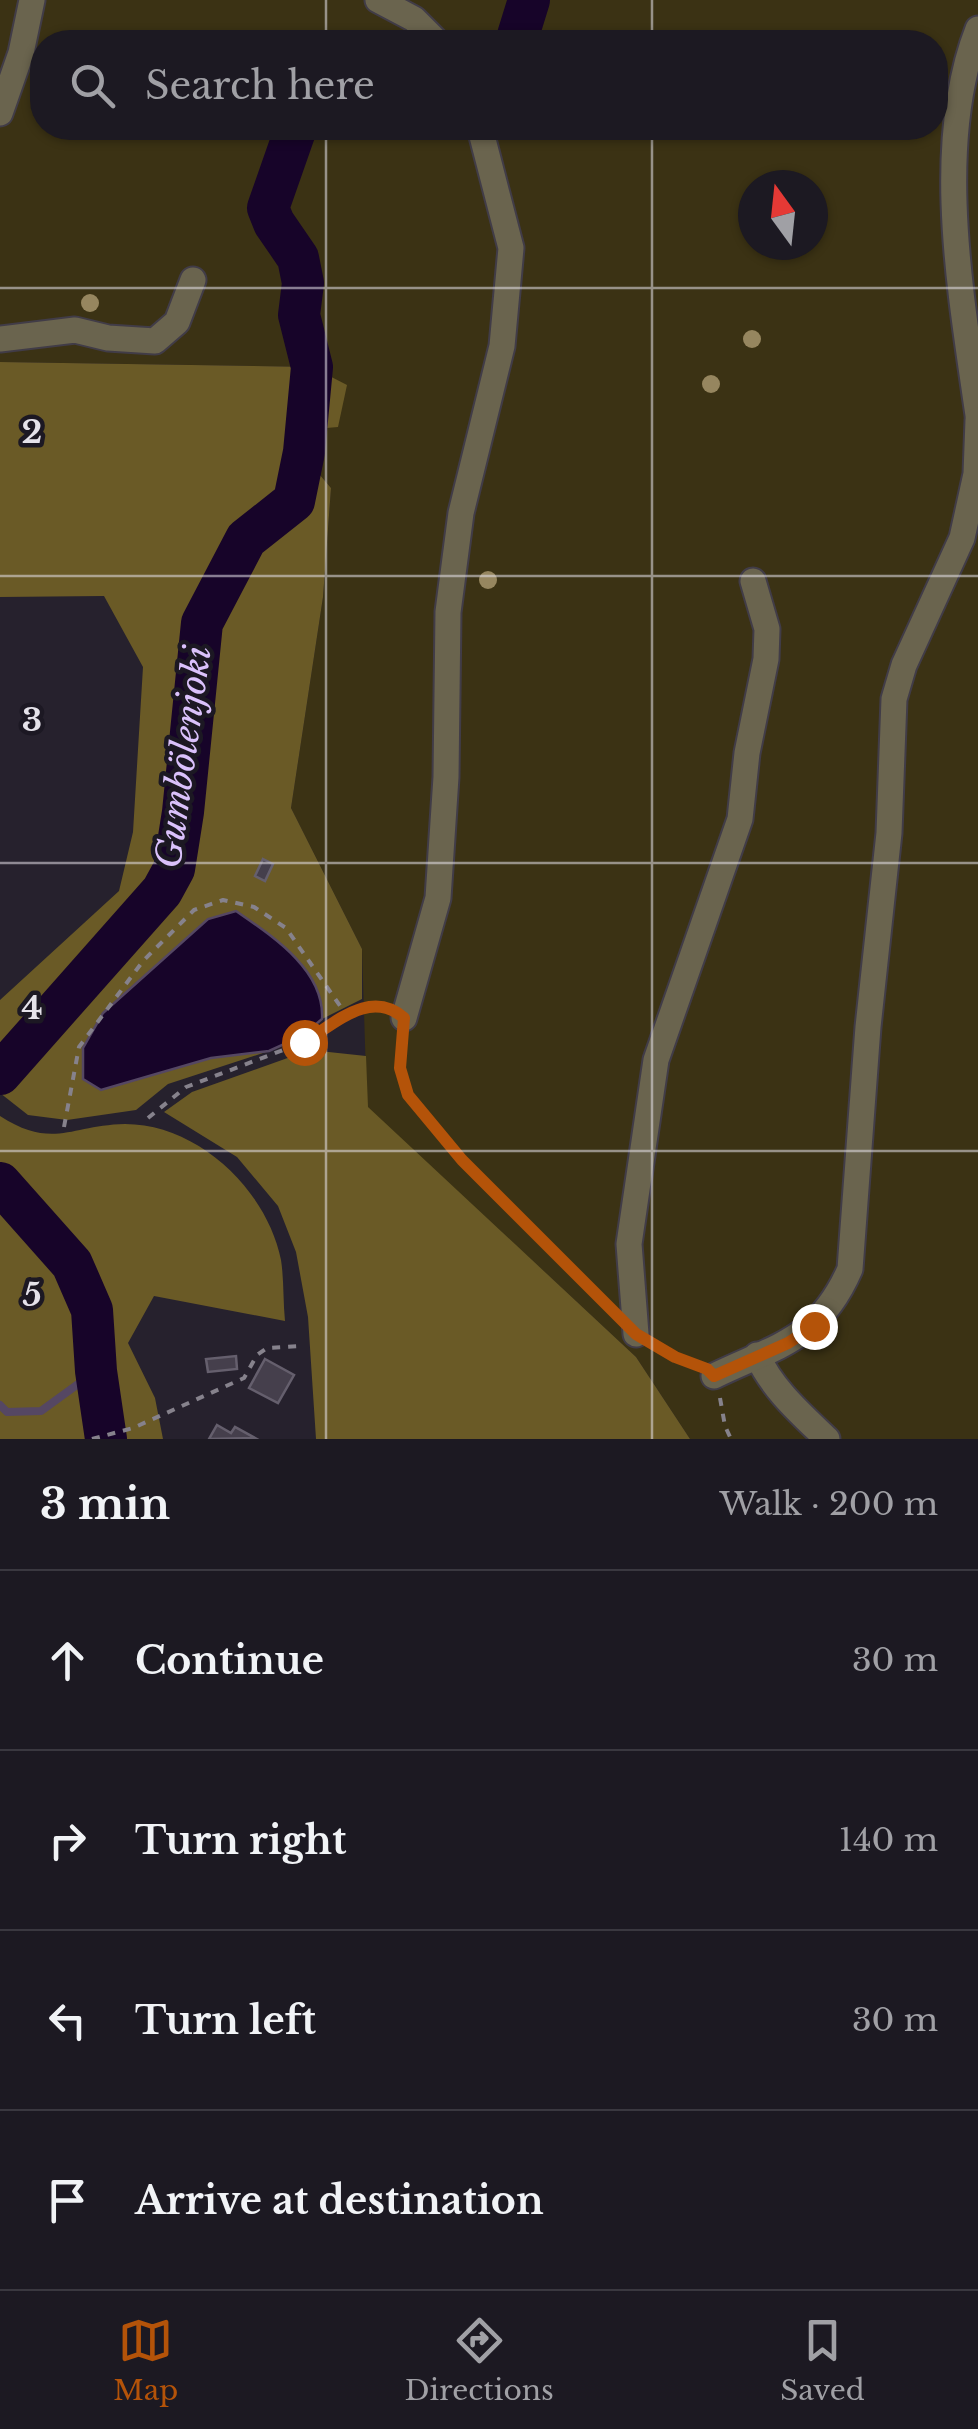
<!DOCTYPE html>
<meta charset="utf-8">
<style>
:root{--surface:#1c1922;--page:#25222a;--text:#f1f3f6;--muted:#a0a0a5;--line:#3a3840;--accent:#b45309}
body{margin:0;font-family:"Libre Baskerville",serif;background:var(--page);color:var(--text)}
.compass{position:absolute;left:738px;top:170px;width:90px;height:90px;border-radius:50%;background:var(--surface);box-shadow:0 2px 8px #0004;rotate:345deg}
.stop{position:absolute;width:30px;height:30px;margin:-22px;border:8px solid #b45309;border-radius:50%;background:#fff}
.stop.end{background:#b45309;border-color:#fff;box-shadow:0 2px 10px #0008}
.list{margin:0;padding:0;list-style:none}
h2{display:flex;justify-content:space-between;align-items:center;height:130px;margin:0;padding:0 40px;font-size:42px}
h2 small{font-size:32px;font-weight:400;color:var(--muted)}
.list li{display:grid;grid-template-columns:65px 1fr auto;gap:30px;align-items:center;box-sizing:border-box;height:180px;padding:0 40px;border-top:2px solid var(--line)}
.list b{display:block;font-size:38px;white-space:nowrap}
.list em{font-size:32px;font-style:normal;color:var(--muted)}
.icon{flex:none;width:55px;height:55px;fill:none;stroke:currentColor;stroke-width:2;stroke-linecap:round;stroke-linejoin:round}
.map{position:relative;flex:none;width:978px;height:1439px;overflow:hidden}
.search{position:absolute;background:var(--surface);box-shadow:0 2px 8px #0004;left:30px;right:30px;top:30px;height:110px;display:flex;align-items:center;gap:25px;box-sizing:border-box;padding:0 35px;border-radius:40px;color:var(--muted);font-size:38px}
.sheet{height:850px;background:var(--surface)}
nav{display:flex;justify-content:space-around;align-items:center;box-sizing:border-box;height:140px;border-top:2px solid var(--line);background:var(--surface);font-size:28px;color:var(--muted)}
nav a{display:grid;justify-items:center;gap:5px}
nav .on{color:var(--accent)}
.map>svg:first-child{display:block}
.green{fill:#3b3214;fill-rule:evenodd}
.forest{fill:#6a5a26}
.water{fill:#170429;stroke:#554763;stroke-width:2.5}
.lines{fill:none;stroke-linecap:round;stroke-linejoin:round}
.stream{stroke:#554763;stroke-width:8}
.river{stroke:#170429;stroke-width:42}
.building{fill:#453f4c;stroke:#655f6d;stroke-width:2.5}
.minor-casing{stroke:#413c47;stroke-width:29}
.path{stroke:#86828c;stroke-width:4;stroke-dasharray:8 8;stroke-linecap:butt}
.minor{stroke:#6a644e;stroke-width:25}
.tree{fill:#96865f}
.route{stroke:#b45309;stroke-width:12}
.grid{fill:none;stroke:#e5e2ea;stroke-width:2.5;stroke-opacity:0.55}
.labels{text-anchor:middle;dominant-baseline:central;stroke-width:9;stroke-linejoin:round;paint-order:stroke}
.water-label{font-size:35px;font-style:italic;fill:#dac1fb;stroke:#1c1823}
.grid-label{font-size:32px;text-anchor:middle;font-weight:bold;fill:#e5e2ea;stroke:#1c1823;stroke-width:9;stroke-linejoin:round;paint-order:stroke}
</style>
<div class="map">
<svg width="978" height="1439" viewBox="0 0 978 1439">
<rect width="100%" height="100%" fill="#26212d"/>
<path class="green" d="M 0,0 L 978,0 L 978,1439 L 690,1439 L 636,1357 L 367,1107 L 362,949 L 291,808 L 323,597 L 331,488 L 308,461 L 315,429 L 311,367 L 0,362 ZM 42,42 L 936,42 L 936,128 L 42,128 ZM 753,185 L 813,185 L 813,245 L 753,245 Z"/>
<g class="forest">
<path d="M 0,362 L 312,367 L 347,385 L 338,427 L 315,429 L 308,461 L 331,488 L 323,597 L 291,808 L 362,949 L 362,999 L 322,1019 C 325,970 272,936 236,911 L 102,1090 L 211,1058 L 269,1051 L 168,1084 L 136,1110 L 67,1120 L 28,1115 L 0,1093 L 0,1000 L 119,891 L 133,832 L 143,667 L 104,596 L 0,597 Z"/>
<polygon points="310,1050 366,1056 368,1107 636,1357 690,1439 316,1439 308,1317 296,1252 278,1206 237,1157 164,1112 192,1092"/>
<path d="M 0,1116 C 53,1150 71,1125 125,1124 C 198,1124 267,1190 281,1260 C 284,1279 283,1301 285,1321 L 154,1296 L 128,1343 L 155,1398 L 163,1439 L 0,1439 Z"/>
</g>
<path class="water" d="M 236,911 C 272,936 325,970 322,1019 L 302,1036 L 269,1051 L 211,1058 L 101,1090 L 83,1079 L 83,1048 L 103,1013 L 208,919 Z"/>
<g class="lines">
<polyline class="stream" points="0,1405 7,1412 41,1411 96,1371"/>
<g class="river">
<polyline points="516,42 529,0"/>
<polyline points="0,1074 162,891 174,869 183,812 202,623 246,539 294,501 304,452 312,367 299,315 303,283 298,258 274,223 268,208 296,128"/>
<polyline points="0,1183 72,1264 92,1310 96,1371 106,1439"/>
</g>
</g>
<g class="building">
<polygon points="263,859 273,864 265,881 255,876"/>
<polygon points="236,1356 237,1369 208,1372 206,1359"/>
<polygon points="265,1359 294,1375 278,1403 249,1388"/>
<polygon points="217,1425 231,1433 235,1427 255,1438 209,1439"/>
</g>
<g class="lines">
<defs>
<g id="minor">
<polyline points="378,0 414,19 437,42"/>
<path d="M 978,29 C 933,144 961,296 978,415"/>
<polyline points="0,113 21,53 32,0"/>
<polyline points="0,339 75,330 108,338 155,341 177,322 193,280"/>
<polyline points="404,1018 438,898 446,777 448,612 461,513 502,346 511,248 480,128"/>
<polyline points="636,1334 629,1244 656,1060 740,819 747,753 766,659 767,629 753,581"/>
<path d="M 757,1355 C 772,1389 801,1414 827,1439"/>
<path d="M 714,1376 C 778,1345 819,1340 850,1269 L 868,1027 L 889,833 L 894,699 L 904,665 L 962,538 L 976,474 L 978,420"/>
</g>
</defs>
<use href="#minor" class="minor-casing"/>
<g class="path">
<polyline points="402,1044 400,1069 409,1095 462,1160 610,1308"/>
<polyline points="148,1118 186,1087 304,1042 347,1015 377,1005 384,1006"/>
<polyline points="64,1127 79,1047 143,961 194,910 223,900 254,907 286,928 345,1013"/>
<polyline points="655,1345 675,1357 697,1364"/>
<polyline points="720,1398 725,1426 731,1439"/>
<polyline points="92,1439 133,1428 244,1378 257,1355 267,1348 300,1346"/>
</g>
<use href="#minor" class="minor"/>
</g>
<g class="tree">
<circle cx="90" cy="303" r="9"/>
<circle cx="752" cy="339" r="9"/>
<circle cx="711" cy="384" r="9"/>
<circle cx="488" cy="580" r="9"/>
</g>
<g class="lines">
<path class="route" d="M 304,1042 C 335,1024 370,988 404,1018 L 400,1068 L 408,1095 L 462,1160 L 636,1334 L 675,1357 L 707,1369 L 714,1376 L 788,1343 L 814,1326"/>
</g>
<path class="grid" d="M 326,0 L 326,42M 652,0 L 652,42M 326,128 L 326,1439M 652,128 L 652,1439M 0,288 L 978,288M 0,576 L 978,576M 0,863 L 978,863M 0,1151 L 978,1151"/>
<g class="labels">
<g class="water-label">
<text transform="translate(183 757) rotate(-82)">Gumbölenjoki</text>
</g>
</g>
<g class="grid-label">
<text x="32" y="443">2</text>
<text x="32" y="731">3</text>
<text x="32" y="1019">4</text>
<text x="32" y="1306">5</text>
</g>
</svg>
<svg class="compass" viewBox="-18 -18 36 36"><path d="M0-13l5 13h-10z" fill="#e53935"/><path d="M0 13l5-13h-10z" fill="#a0a0a5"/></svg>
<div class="stop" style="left:304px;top:1042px"></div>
<div class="stop end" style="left:814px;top:1326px"></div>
<div class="search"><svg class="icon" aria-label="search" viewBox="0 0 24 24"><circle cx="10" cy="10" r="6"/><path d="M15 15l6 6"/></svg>Search here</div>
</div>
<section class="sheet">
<h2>3 min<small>Walk · 200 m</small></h2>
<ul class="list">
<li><svg class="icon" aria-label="ahead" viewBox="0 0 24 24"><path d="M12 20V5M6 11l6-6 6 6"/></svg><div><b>Continue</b></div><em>30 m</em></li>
<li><svg class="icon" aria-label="right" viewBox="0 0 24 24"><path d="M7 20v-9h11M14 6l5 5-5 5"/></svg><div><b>Turn right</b></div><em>140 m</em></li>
<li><svg class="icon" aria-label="left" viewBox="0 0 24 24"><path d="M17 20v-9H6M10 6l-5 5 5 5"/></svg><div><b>Turn left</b></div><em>30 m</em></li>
<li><svg class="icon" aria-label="arrive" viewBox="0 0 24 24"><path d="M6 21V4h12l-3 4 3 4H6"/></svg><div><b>Arrive at destination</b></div></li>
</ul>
</section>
<nav>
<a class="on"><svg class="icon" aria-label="map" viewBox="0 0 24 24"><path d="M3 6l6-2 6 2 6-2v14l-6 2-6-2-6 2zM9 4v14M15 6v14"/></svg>Map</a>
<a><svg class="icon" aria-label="directions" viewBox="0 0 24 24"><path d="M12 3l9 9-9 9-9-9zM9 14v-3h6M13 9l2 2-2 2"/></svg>Directions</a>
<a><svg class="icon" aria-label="saved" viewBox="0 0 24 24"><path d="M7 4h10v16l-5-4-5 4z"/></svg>Saved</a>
</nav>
